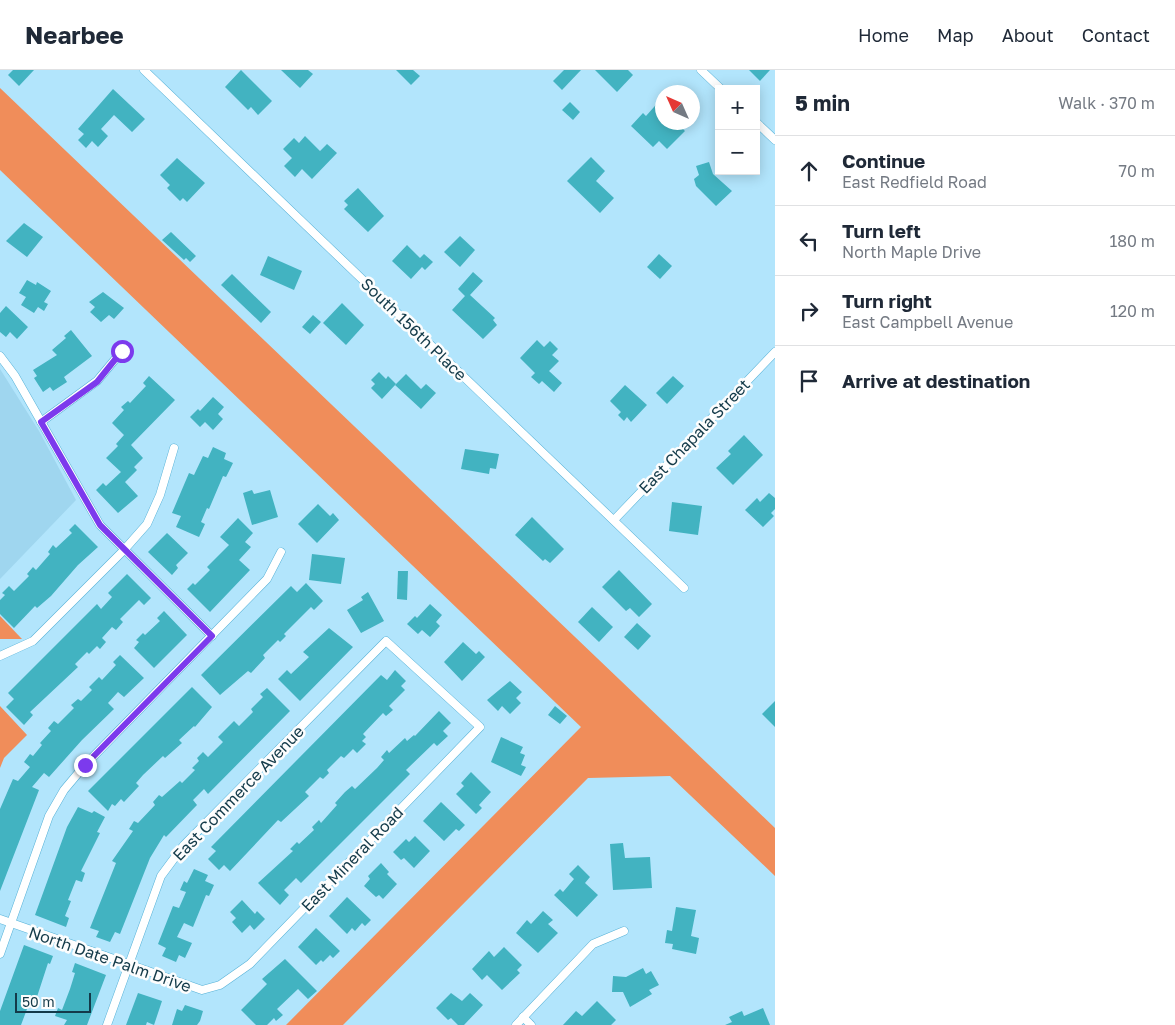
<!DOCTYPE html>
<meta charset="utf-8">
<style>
:root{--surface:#fff;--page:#f2f2f3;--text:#1f2937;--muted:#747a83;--line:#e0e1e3}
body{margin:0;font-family:"Golos Text",sans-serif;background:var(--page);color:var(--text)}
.controls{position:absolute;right:15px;top:15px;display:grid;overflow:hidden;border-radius:0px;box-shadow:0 2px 12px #0003}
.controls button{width:45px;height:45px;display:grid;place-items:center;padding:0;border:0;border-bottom:1px solid var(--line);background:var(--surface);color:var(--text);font:25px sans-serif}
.compass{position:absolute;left:655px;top:15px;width:45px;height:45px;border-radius:50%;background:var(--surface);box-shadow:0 2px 12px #0003;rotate:315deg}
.scale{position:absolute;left:15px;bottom:12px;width:76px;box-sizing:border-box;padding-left:5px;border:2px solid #133a49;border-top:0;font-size:14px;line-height:18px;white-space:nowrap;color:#133a49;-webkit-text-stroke:4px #fdfdfd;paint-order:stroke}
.stop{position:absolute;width:15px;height:15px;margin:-11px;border:4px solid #7c3aed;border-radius:50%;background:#fff}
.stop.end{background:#7c3aed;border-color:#fff;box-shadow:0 1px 5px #0008}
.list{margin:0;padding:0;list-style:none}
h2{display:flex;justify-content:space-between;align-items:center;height:65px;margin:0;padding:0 20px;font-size:21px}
h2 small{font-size:16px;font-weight:400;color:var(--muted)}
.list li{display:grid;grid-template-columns:32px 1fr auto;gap:15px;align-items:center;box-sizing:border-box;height:70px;padding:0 20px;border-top:1px solid var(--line)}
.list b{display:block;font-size:19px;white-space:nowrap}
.list p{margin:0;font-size:16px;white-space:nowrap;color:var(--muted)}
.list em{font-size:16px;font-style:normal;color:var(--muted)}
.icon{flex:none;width:28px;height:28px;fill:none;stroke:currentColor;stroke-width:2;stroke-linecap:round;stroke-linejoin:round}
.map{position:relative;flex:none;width:775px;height:955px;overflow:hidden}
header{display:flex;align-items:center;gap:30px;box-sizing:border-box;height:70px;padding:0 25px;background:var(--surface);border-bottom:1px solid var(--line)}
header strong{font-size:24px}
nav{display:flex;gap:28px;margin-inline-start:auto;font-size:18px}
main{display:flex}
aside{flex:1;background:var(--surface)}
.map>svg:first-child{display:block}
.built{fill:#9fd6ef}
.green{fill:#f08d5a}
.building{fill:#42b3c1}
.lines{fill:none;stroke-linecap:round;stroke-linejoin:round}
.minor-casing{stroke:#57b2d7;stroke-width:9}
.minor{stroke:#fff;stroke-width:8}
.route{stroke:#7c3aed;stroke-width:6}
.labels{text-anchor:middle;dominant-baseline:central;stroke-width:5;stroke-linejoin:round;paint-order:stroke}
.street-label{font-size:16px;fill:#133a49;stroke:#fdfdfd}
</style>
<header>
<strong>Nearbee</strong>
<nav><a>Home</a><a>Map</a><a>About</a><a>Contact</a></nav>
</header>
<main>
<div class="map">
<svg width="775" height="955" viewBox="0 0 775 955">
<rect width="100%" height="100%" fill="#b2e5fc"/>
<polygon class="built" points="0,299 39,361 76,430 0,509"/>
<g class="green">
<polygon points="0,18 775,758 775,806 670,706 588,708 343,955 286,955 581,657 0,100"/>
<polygon points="0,546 22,569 0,569"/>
<polygon points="0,636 27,665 4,688 0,698"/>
</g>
<g class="building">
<polygon points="13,0 34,0 19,16 8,5"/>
<polygon points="241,0 272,31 258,45 251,37 248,40 225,17"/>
<polygon points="281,0 308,0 313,4 300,18"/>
<polygon points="396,0 413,0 420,6 411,15"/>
<polygon points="564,0 581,0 562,20 553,11"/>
<polygon points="595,0 628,0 633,5 617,22"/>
<polygon points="749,0 770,0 760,11"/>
<polygon points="113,19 145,49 132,62 114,45 101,59 108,66 98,77 92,71 86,78 78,70 84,64 78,59"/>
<polygon points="662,28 662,52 676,52 685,61 667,79 659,71 653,77 631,56 643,43 646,46"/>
<polygon points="570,32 580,42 573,50 562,40"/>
<polygon points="305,66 320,81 327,74 337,83 312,109 302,99 295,107 284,96 292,88 283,79 294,68 299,73"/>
<polygon points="591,87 605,101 596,111 614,128 600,143 567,111"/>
<polygon points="177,88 205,113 187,132 183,128 180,131 167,118 170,115 160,105"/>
<polygon points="709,92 713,104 732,121 716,136 696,116 694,109 699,105 696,96"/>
<polygon points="358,118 384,146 368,162 344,139 348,135 344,131"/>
<polygon points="24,153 43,167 27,187 6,171"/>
<polygon points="171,162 196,186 190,192 186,188 184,190 162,170"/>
<polygon points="460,166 475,180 460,197 444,182"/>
<polygon points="407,175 420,188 424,184 433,192 425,200 422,197 411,209 392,191"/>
<polygon points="659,184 672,196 660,209 647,197"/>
<polygon points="268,186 302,201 294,220 260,205"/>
<polygon points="473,202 483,211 470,225 495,248 493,250 497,255 483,269 452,240 465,226 458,219"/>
<polygon points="232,204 271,242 261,253 221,215"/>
<polygon points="27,210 36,215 37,212 51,221 44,232 48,234 44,241 38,237 34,243 21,235 26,227 19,223"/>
<polygon points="103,222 124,238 114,249 109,245 101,252 90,242 95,237 89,232"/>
<polygon points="342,233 364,255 346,275 323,253"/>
<polygon points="6,236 28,257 17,269 10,262 6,267 0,262 0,243"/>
<polygon points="313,245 321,252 310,264 302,257"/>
<polygon points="71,260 92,286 64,307 67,312 53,321 50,317 43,322 34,308 37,306 33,300 57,285 52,280 66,268 64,266"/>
<polygon points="537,270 544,277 550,271 558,279 552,285 559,291 549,301 562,313 554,322 542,311 539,314 531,307 535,303 520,288"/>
<polygon points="379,302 386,309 388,306 396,314 382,329 371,318 375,314 371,310"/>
<polygon points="406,304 421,319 426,314 436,323 421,339 395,315"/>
<polygon points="149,306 175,330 131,375 143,388 134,397 137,400 125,412 138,426 118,443 96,420 103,413 106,416 121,402 106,388 118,376 116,374 124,365 112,353 124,340 121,337 128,331 130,333 146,316 143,313"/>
<polygon points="673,306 684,316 667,334 656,323"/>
<polygon points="625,315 647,335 631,352 627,347 624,351 618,345 621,342 610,331"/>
<polygon points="213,327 224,337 218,344 223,349 213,360 205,352 200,357 190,347 198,339 200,341"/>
<polygon points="744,365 763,385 733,415 716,398 731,384 728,381"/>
<polygon points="213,377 226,383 224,389 233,393 226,407 223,406 209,439 207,438 201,452 205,454 199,467 176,457 181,446 172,443 189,403 194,405 203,386 208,388"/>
<polygon points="465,379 499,384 496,399 490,398 489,404 461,399"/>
<polygon points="252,420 254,424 270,420 278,447 252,455 243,423"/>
<polygon points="769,423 775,428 775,439 771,443 774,446 763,457 745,440 757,428 760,432"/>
<polygon points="672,432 702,436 698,465 669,461"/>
<polygon points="318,434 330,446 333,443 339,450 317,473 298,454"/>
<polygon points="532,447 564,479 550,493 545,489 543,491 515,465"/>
<polygon points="238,448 253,463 245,472 251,477 239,490 250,500 210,542 187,519 193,513 195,515 210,500 207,497 229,475 220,467"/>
<polygon points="75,454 98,477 78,495 51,526 37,538 35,536 14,558 0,544 0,530 5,525 2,523 9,516 14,521 29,506 27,504 33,497 36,500 50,484 48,482 53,475 56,478 72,463 69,460"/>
<polygon points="167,463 188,483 176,495 178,498 172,505 148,482"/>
<polygon points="312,484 345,488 341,514 309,510"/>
<polygon points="619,500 652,534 639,547 630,538 626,541 602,517"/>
<polygon points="398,501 408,501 407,530 397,529"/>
<polygon points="127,504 151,528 144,535 139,530 120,549 123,552 116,560 112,557 102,568 106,572 100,579 97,576 89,584 87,582 75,594 78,597 30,642 33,645 24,655 6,637 14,629 8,623 97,534 101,539 112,527 108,523"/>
<polygon points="306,513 323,531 314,540 311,537 284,564 286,566 280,572 278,570 263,585 265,588 251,603 248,601 220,625 201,605 291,516 297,522"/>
<polygon points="368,522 384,551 361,563 347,540 363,530 361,527"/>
<polygon points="430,534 442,545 436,552 440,556 430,567 422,560 418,564 407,554 415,546 417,548"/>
<polygon points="592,537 613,557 599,572 578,552"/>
<polygon points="164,541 187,565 154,598 134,578 139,572 136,570 143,563 145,565 160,551 157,548"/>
<polygon points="637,553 651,566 638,580 624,567"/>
<polygon points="329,558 353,577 300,631 278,609 287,600 291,604 309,587 303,582"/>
<polygon points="463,572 476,584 479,581 485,587 462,611 444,592"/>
<polygon points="120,585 144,608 124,627 118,622 108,633 114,639 82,670 49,707 44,703 32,717 39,720 0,821 0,739 13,709 18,711 30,697 24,692 30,684 33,686 42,675 40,673 51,661 48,658 54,651 58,654 74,638 71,635 78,629 81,631 92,620 89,617 99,607 102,610 116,595 113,592"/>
<polygon points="395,600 406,611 401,616 405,620 389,636 393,640 386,646 383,643 363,664 366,667 362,671 366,674 357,683 353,679 344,688 341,686 327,700 329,703 323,709 320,707 305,722 309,726 281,752 278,750 230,801 224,795 219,800 208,789 216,781 211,777 381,605 387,610"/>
<polygon points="510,611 522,622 516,628 521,633 510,644 502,636 498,641 487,630"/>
<polygon points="192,617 212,637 195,657 194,656 179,670 182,673 165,688 163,686 143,705 136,713 139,716 124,732 121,729 115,736 112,734 108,741 88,721"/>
<polygon points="267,618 290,641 208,724 204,719 193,730 197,735 166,767 164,765 150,788 120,864 115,862 110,872 96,867 99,861 90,858 116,793 112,791 133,761 129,759 134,751 138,753 155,735 153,732 159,725 162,727 180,711 182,713 195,700 192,698 199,691 197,688 203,682 208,687 223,672 218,667 234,651 239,656 253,642 251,639 263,627 260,624"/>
<polygon points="775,631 775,657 762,644"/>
<polygon points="555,636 567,646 560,654 548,645"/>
<polygon points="439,641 451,653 443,661 448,666 437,676 434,673 406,700 410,704 301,813 296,808 284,820 289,825 280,835 258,813 293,781 290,779 297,772 299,774 314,760 312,757 319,750 321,753 337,735 335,733 345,722 352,716 355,719 377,698 384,690 381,687 387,680 389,683 405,668 407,671 414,665 415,666"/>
<polygon points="501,667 523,677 520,683 525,685 521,695 526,697 521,706 491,692"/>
<polygon points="471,702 491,722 479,735 482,738 476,744 456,724 464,716 461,713"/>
<polygon points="441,732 465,755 459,761 456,759 444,771 423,751"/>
<polygon points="78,737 92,743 94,741 105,747 97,762 100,763 81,801 85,803 82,812 76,810 68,830 71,831 65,846 69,848 66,857 35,845 67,757"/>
<polygon points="415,766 430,781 414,798 404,788 401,790 393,782 406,769 409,772"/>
<polygon points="623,773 625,788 650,787 652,818 613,820 610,774"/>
<polygon points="381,793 389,802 387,804 397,814 383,829 379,825 376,827 364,816 370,809 368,806"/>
<polygon points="578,795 590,807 585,813 598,825 577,847 554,825 560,819 563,822 574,809 569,804"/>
<polygon points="194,799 208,805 205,811 214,815 209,826 206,825 193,857 184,853 177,867 192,873 185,888 179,885 176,892 162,886 166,878 158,874 173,836 179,838 186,822 180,820 184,811 187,813"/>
<polygon points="347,827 371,850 365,856 362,853 355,861 352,858 347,864 329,846"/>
<polygon points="242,830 255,844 257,841 265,849 254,860 250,855 242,863 232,852 236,848 230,842"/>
<polygon points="676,837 696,840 691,866 699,868 696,884 672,879 673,874 665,873 667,860 672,861"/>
<polygon points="543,841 553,850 548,854 558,863 538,883 516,863 527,850 531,854"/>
<polygon points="316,858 340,881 333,888 330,885 323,892 321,890 316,895 298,877"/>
<polygon points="24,875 53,886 50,894 48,893 35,933 30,931 21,955 0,955 0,941"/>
<polygon points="504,877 522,895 517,900 520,903 502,920 487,905 482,910 472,899 489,881 494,887"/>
<polygon points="285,889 317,921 308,929 298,919 277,939 283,945 276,951 274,948 267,955 256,955 241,940 267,914 262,909"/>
<polygon points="75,893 106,905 87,955 64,955 67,950 55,946 58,938 62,940 70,919 75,903 72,902"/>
<polygon points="643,898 646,904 651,901 659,915 649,920 652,924 630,937 623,922 612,922 613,906 626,907"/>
<polygon points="138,923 162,931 154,955 147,952 146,955 126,955"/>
<polygon points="451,923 462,931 470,923 483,935 464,955 458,955 451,948 448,950 436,938"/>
<polygon points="597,931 616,950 611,955 563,955 576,941 582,946"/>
<polygon points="185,935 203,941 200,951 197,955 172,955 177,939 182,941"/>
<polygon points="763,938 770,955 725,955 732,952 729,947 742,941 744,946"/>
</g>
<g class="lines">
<defs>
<g id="minor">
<polyline points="144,0 684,518"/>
<polyline points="701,0 721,19"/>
<polyline points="756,52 775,70"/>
<polyline points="0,286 15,306 100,455 212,566"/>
<polyline points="41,352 97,311 122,281"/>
<polyline points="614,450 775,282"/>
<polyline points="0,586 33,571 124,480 147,454 160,425 174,378"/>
<polyline points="0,849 202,920 220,915 250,894 480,657 386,571 184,775 161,806 107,955"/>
<polyline points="0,884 49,746 64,720 85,695 267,509 281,482"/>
<polyline points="523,947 531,955"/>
<polyline points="516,955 593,874 624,861"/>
</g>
</defs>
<use href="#minor" class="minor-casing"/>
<use href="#minor" class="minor"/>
</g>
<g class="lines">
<polyline class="route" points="85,695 212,566 100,455 41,352 97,312 122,281"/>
</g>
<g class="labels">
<g class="street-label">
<text transform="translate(414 259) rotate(44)">South 156th Place</text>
<text transform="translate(694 366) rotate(-46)">East Chapala Street</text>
<text transform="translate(238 723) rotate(-46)">East Commerce Avenue</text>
<text transform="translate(352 789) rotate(-46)">East Mineral Road</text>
<text transform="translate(110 889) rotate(19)">North Date Palm Drive</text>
</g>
</g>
</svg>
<div class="controls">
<button>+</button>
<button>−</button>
</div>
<svg class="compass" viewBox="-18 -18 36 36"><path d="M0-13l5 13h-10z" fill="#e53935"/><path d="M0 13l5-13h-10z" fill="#747a83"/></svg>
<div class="scale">50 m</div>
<div class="stop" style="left:122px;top:281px"></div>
<div class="stop end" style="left:85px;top:695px"></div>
</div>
<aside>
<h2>5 min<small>Walk · 370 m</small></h2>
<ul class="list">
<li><svg class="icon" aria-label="ahead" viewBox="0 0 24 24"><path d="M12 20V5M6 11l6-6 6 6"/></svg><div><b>Continue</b><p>East Redfield Road</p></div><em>70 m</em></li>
<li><svg class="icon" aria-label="left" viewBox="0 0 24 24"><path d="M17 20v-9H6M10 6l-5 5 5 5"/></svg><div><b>Turn left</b><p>North Maple Drive</p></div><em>180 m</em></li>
<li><svg class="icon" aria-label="right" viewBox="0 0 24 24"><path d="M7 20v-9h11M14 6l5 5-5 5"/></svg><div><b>Turn right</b><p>East Campbell Avenue</p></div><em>120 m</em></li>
<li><svg class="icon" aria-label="arrive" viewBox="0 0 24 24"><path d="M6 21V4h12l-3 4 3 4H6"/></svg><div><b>Arrive at destination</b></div></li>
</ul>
</aside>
</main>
